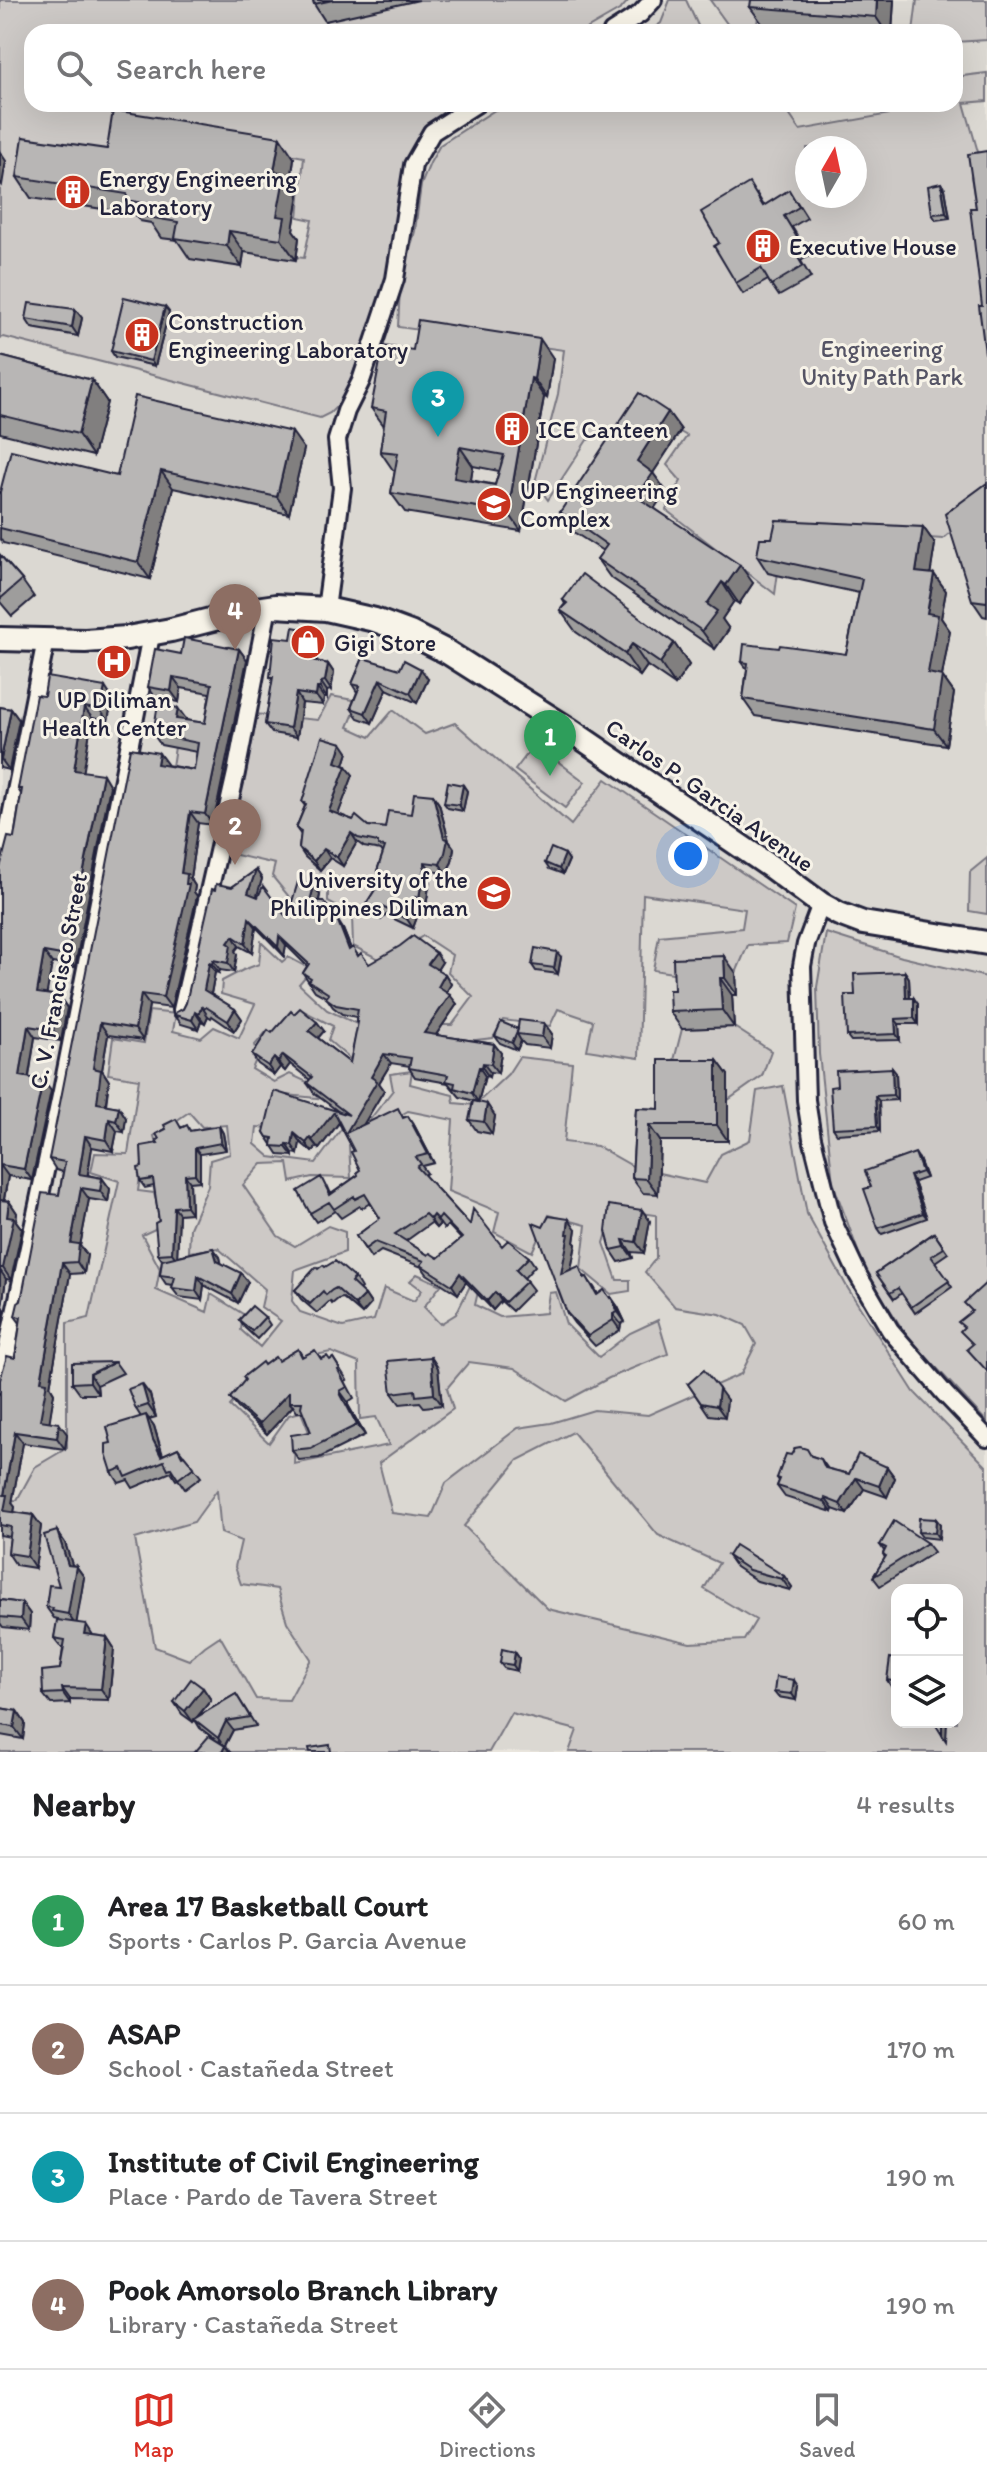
<!DOCTYPE html>
<meta charset="utf-8">
<style>
:root{--surface:#fff;--page:#f2f2f2;--text:#202124;--muted:#757577;--line:#e0e0e0;--accent:#d93025}
body{margin:0;font-family:Itim,sans-serif;background:var(--page);color:var(--text)}
.controls{position:absolute;right:24px;bottom:24px;display:grid;overflow:hidden;border-radius:16px;box-shadow:0 8px 32px #0002}
.controls button{width:72px;height:72px;display:grid;place-items:center;padding:0;border:0;border-bottom:2px solid var(--line);background:var(--surface);color:var(--text);font:40px sans-serif}
.compass{position:absolute;left:795px;top:136px;width:72px;height:72px;border-radius:50%;background:var(--surface);box-shadow:0 8px 32px #0002;rotate:9deg}
.you{position:absolute;left:688px;top:856px;width:28px;height:28px;margin:-20px;border:6px solid #fff;border-radius:50%;background:#1a73e8;box-shadow:0 0 0 12px #1a73e833}
.badge{display:grid;place-items:center;width:52px;height:52px;border-radius:50%;background:var(--accent);color:#fff;font-size:26px;font-weight:700}
.pin{position:absolute;translate:-50% -66px;filter:drop-shadow(0 2px 4px #0008)}
.pin::after{content:'';position:absolute;top:42px;width:28px;height:24px;background:inherit;clip-path:polygon(0 0,100% 0,50% 100%)}
.list{margin:0;padding:0;list-style:none}
h2{display:flex;justify-content:space-between;align-items:center;height:104px;margin:0;padding:0 32px;font-size:34px}
h2 small{font-size:26px;font-weight:400;color:var(--muted)}
.list li{display:grid;grid-template-columns:52px 1fr auto;gap:24px;align-items:center;box-sizing:border-box;height:128px;padding:0 32px;border-top:2px solid var(--line)}
.list b{display:block;font-size:30px;white-space:nowrap}
.list p{margin:0;font-size:26px;white-space:nowrap;color:var(--muted)}
.list em{font-size:26px;font-style:normal;color:var(--muted)}
.icon{flex:none;width:44px;height:44px;fill:none;stroke:currentColor;stroke-width:2;stroke-linecap:round;stroke-linejoin:round}
.map{position:relative;flex:none;width:987px;height:1752px;overflow:hidden}
.search{position:absolute;background:var(--surface);box-shadow:0 8px 32px #0002;left:24px;right:24px;top:24px;height:88px;display:flex;align-items:center;gap:20px;box-sizing:border-box;padding:0 28px;border-radius:24px;color:var(--muted);font-size:30px}
.sheet{height:616px;background:var(--surface)}
nav{display:flex;justify-content:space-around;align-items:center;box-sizing:border-box;height:112px;border-top:2px solid var(--line);background:var(--surface);font-size:22px;color:var(--muted)}
nav a{display:grid;justify-items:center;gap:4px}
nav .on{color:var(--accent)}
.map>svg:first-child{display:block}
.built{fill:#dbd8d2;fill-rule:evenodd}
.green{fill:#cdc9c6;stroke:#787680;stroke-width:2;fill-rule:evenodd}
.lines{fill:none;stroke-linecap:round;stroke-linejoin:round}
.minor-casing{stroke:#22223b;stroke-width:22}
.major-casing{stroke:#22223b;stroke-width:28}
.minor{stroke:#f7f3e8;stroke-width:16}
.major{stroke:#f7f3e8;stroke-width:22}
.wall{fill:#9e9d9c;stroke:#22223b;stroke-width:2;fill-rule:evenodd}
.shaded-wall{fill:#817f7f;stroke:#22223b;stroke-width:2}
.building{fill:#b8b6b5;stroke:#22223b;stroke-width:2;fill-rule:evenodd}
.labels{text-anchor:middle;dominant-baseline:central;stroke-width:6;stroke-linejoin:round;paint-order:stroke}
.poi-label{font-size:24px;fill:#22223b;stroke:#f7f3e8;text-anchor:start}
.park-label{font-size:24px;fill:#555465;stroke:#f7f3e8}
.street-label{font-size:24px;fill:#22223b;stroke:#f7f3e8}
</style>
<div class="map">
<svg width="987" height="1752" viewBox="0 0 987 1752">
<rect width="100%" height="100%" fill="#eae6de"/>
<filter id="ink" filterUnits="userSpaceOnUse"><feTurbulence type="fractalNoise" baseFrequency=".0125" numOctaves="2"/><feDisplacementMap in="SourceGraphic" scale="16" xChannelSelector="R" yChannelSelector="G"/><feConvolveMatrix kernelMatrix="1 2 1 2 8 2 1 2 1" color-interpolation-filters="sRGB"/></filter>
<g filter="url(#ink)">
<path class="built" d="M 0,0 L 987,0 L 987,1752 L 0,1752 ZM 32,32 L 955,32 L 955,104 L 32,104 ZM 807,148 L 855,148 L 855,196 L 807,196 ZM 897,1590 L 957,1590 L 957,1722 L 897,1722 Z"/>
<g class="green">
<path d="M 0,0 L 629,0 L 621,9 L 581,32 L 32,32 L 32,104 L 455,104 L 424,126 L 413,146 L 404,174 L 391,275 L 342,401 L 330,413 L 320,418 L 4,337 L 0,338 ZM 132,124 L 304,157 L 298,217 L 312,220 L 304,258 L 202,246 Z"/>
<polygon points="670,0 686,0 701,32 648,32 661,23"/>
<polygon points="710,0 760,0 756,32 733,32"/>
<polygon points="917,0 987,0 987,40 955,42 955,32 913,32"/>
<path d="M 987,73 L 987,101 L 964,103 L 984,173 L 971,176 L 987,277 L 987,501 L 943,539 L 784,528 L 775,594 L 666,510 L 681,481 L 667,465 L 687,436 L 652,416 L 623,431 L 587,440 L 548,500 L 535,482 L 558,394 L 564,350 L 398,327 L 400,288 L 415,231 L 421,185 L 430,163 L 440,145 L 495,110 L 508,104 L 782,104 L 800,130 L 918,109 L 919,104 L 955,104 L 955,77 ZM 807,148 L 855,148 L 855,196 L 807,196 Z"/>
<polygon points="331,696 359,701 348,727 370,737 393,710 425,734 455,723 571,825 606,779 795,909 787,943 748,945 736,973 685,975 653,970 659,936 742,928 745,909 643,894 639,1058 587,1050 593,1021 558,1009 550,1026 503,1020 493,1038 458,1042 432,1041 437,1025 452,1025 473,997 448,972 452,955 423,936 383,961 353,946 352,915 328,902 328,888 301,882 294,903 272,876 275,864 211,849 224,782 171,773 175,747 245,757 255,714 318,720"/>
<polygon points="535,744 585,782 565,808 515,770"/>
<polygon points="987,858 987,914 969,911 970,872"/>
<polygon points="826,933 902,957 987,977 987,1422 906,1335 865,1270 833,1183 819,1054 817,987"/>
<path d="M 261,942 L 282,962 L 288,957 L 303,965 L 312,958 L 316,964 L 299,984 L 327,1010 L 357,1024 L 357,1065 L 328,1040 L 333,1026 L 302,1010 L 286,1036 L 267,1031 L 255,1045 L 258,1055 L 252,1069 L 274,1082 L 290,1074 L 318,1087 L 327,1099 L 277,1094 L 269,1128 L 257,1127 L 255,1144 L 270,1157 L 316,1163 L 345,1124 L 360,1132 L 393,1090 L 390,1074 L 412,1071 L 410,1084 L 453,1095 L 454,1103 L 475,1105 L 508,1074 L 519,1057 L 572,1063 L 564,1142 L 597,1146 L 636,1168 L 705,1183 L 721,1154 L 750,1140 L 757,1091 L 783,1086 L 807,1214 L 847,1287 L 914,1392 L 987,1467 L 987,1752 L 569,1752 L 577,1730 L 511,1713 L 489,1752 L 0,1752 L 0,1501 L 17,1500 L 35,1467 L 67,1448 L 67,1323 L 89,1318 L 119,1181 L 91,1172 L 95,1153 L 128,1154 L 139,1079 L 108,1074 L 113,1038 L 144,1043 L 149,1011 L 176,1014 L 173,1031 L 201,1038 L 214,1027 L 239,1038 L 255,1004 L 221,994 L 222,981 L 243,970 L 259,964 ZM 408,1111 L 453,1120 L 448,1191 L 499,1212 L 494,1232 L 532,1252 L 549,1215 L 586,1225 L 581,1269 L 611,1294 L 630,1291 L 630,1280 L 617,1280 L 604,1243 L 614,1209 L 656,1215 L 656,1258 L 645,1272 L 675,1307 L 720,1314 L 745,1325 L 756,1344 L 741,1374 L 648,1415 L 594,1410 L 551,1423 L 518,1428 L 446,1483 L 431,1518 L 392,1513 L 379,1463 L 453,1409 L 447,1388 L 469,1362 L 514,1368 L 566,1401 L 609,1378 L 668,1354 L 658,1320 L 630,1333 L 599,1357 L 566,1324 L 556,1292 L 549,1293 L 546,1313 L 500,1317 L 475,1305 L 480,1283 L 473,1280 L 456,1314 L 440,1324 L 424,1307 L 441,1285 L 417,1274 L 410,1281 L 422,1290 L 414,1301 L 384,1288 L 374,1320 L 343,1327 L 300,1312 L 292,1301 L 295,1270 L 345,1252 L 345,1232 L 328,1226 L 295,1246 L 278,1236 L 243,1185 L 262,1164 L 288,1163 L 291,1182 L 312,1177 L 351,1178 L 349,1145 ZM 189,1112 L 202,1127 L 227,1125 L 230,1154 L 210,1160 L 208,1186 L 190,1228 L 189,1252 L 218,1248 L 265,1289 L 261,1307 L 281,1321 L 260,1347 L 241,1330 L 243,1314 L 211,1294 L 207,1312 L 156,1290 L 160,1269 L 142,1235 L 155,1229 L 160,1217 L 154,1193 L 138,1191 L 144,1149 L 157,1146 L 154,1136 ZM 331,1352 L 359,1363 L 360,1419 L 376,1417 L 389,1445 L 294,1464 L 295,1439 L 309,1432 L 301,1412 L 289,1415 L 269,1443 L 230,1406 L 268,1364 ZM 573,1432 L 658,1535 L 719,1563 L 704,1589 L 756,1620 L 744,1640 L 690,1643 L 548,1609 L 464,1526 L 518,1460 ZM 217,1490 L 221,1533 L 241,1541 L 235,1567 L 241,1584 L 277,1589 L 287,1622 L 311,1659 L 289,1700 L 256,1699 L 220,1636 L 205,1646 L 189,1660 L 155,1647 L 135,1539 L 194,1522 ZM 897,1590 L 957,1590 L 957,1722 L 897,1722 Z"/>
<polygon points="734,1027 771,1051 762,1076 728,1100 670,1076 682,1029"/>
</g>
<g class="lines">
<defs>
<g id="minor">
<polyline points="612,32 640,14 653,0"/>
<polyline points="326,609 342,488 337,440 346,411 361,381 395,279 413,165 432,132 476,104"/>
<polyline points="0,872 46,640"/>
<polyline points="821,904 806,944 802,966 806,1100 812,1138 833,1222 858,1275 890,1330 945,1394 987,1438"/>
<polyline points="182,1010 236,773 268,607"/>
<polyline points="0,1384 62,1091 151,635"/>
</g>
<polyline id="major" points="0,639 85,641 127,638 171,630 249,610 276,606 326,609 375,620 410,633 447,652 570,730 771,867 821,904 839,914 863,923 987,943"/>
</defs>
<use href="#minor" class="minor-casing"/>
<use href="#major" class="major-casing"/>
<use href="#minor" class="minor"/>
<use href="#major" class="major"/>
</g>
<g class="wall">
<polygon points="313,0 419,0 325,21 314,4"/>
<polygon points="894,0 892,32 804,32 766,29 750,7"/>
<polygon points="107,149 294,158 291,181 299,194 293,230 299,238 296,260 244,252 242,267 190,259 177,240 161,238 151,223 140,221 135,214 31,198 17,177"/>
<polygon points="945,189 950,218 936,220 932,214"/>
<polygon points="757,194 764,206 797,202 807,218 792,227 809,255 801,261 811,278 779,296 768,280 743,294 736,283 719,243"/>
<polygon points="165,307 169,312 155,366 115,357 111,351"/>
<polygon points="75,309 82,318 78,336 32,328 26,319"/>
<path d="M 413,350 L 553,358 L 547,398 L 544,397 L 521,531 L 405,512 L 391,493 L 395,470 L 393,470 L 380,451 L 384,426 L 371,408 ZM 473,466 L 499,471 L 495,485 L 471,480 Z"/>
<polygon points="0,356 92,380 107,402 93,456 0,433"/>
<polygon points="668,412 681,430 653,473 666,491 654,508 753,583 739,604 734,601 722,619 729,629 715,649 610,577 597,559 603,551 572,531 560,512"/>
<polygon points="304,449 289,514 173,488 150,579 3,543 0,538 0,492"/>
<polygon points="987,483 987,617 983,616 972,600"/>
<polygon points="923,527 935,544 930,574 934,574 946,591 941,618 950,631 942,676 954,693 946,745 755,716 743,699 747,669 742,662 846,654 859,593 768,573 757,556 772,538"/>
<polygon points="0,555 22,580 34,597 12,616 0,602"/>
<polygon points="563,600 674,643 689,665 675,685 647,666 640,676 576,632 560,610 565,604"/>
<polygon points="291,639 320,640 316,661 328,664 334,673 331,690 327,691 327,698 324,698 323,705 302,703 297,737 272,733 265,724 273,681 270,677"/>
<polygon points="239,649 247,660 213,825 198,823 190,878 195,886 194,892 197,896 171,1008 149,1005 143,1040 108,1035 102,1070 109,1081 106,1105 119,1107 126,1118 124,1132 117,1131 113,1151 92,1147 88,1175 102,1178 110,1189 108,1202 89,1199 80,1246 87,1255 84,1273 70,1274 50,1386 54,1393 49,1421 67,1434 65,1449 23,1443 12,1503 15,1507 14,1512 33,1515 41,1526 35,1568 16,1565 8,1553 10,1537 0,1535 0,1380 15,1358 20,1323 15,1316 59,1195 63,1172 56,1170 49,1159 167,764 167,765 194,770 197,752 161,745 153,734 186,719 186,720 205,723 210,693 181,688 179,702 156,698 148,687 181,654"/>
<polygon points="363,658 428,679 417,703 387,689 372,723 358,718 351,708 357,692 352,684"/>
<polygon points="44,696 112,698 108,721 92,718 83,771 110,786 75,967 52,963 46,994 59,996 67,1008 61,1041 35,1037 29,1077 51,1091 32,1180 8,1176 4,1200 9,1201 17,1213 16,1221 22,1229 11,1280 6,1279 2,1306 4,1310 0,1331 0,868 14,838 21,794 18,789"/>
<polygon points="0,707 11,709 19,720 9,770 0,768"/>
<polygon points="348,752 344,765 353,775 338,814 368,826 385,828 411,814 433,795 439,804 449,841 454,848 452,862 446,873 431,871 426,907 421,906 413,928 386,915 381,920 372,913 366,904 382,879 377,871 383,853 381,850 364,847 357,842 343,866 330,858 320,870 305,857 299,848 301,835 296,828 305,806 302,802"/>
<polygon points="463,785 467,791 463,811 448,808 444,803"/>
<polygon points="565,854 569,860 563,874 549,869 545,863"/>
<path d="M 256,870 L 262,879 L 256,897 L 287,918 L 320,895 L 319,901 L 323,901 L 343,929 L 351,949 L 369,964 L 442,962 L 437,970 L 445,974 L 451,984 L 446,992 L 457,1004 L 436,1035 L 494,1044 L 501,1053 L 498,1073 L 490,1072 L 489,1077 L 485,1076 L 478,1102 L 460,1097 L 448,1083 L 415,1077 L 409,1068 L 410,1066 L 391,1063 L 379,1083 L 384,1090 L 363,1125 L 404,1117 L 414,1125 L 434,1163 L 422,1166 L 427,1173 L 424,1175 L 470,1225 L 502,1246 L 529,1257 L 535,1266 L 524,1278 L 533,1290 L 512,1311 L 501,1301 L 493,1310 L 466,1282 L 458,1294 L 427,1274 L 422,1267 L 381,1251 L 371,1258 L 356,1236 L 380,1218 L 370,1203 L 362,1208 L 360,1206 L 341,1218 L 335,1211 L 316,1222 L 310,1213 L 328,1187 L 331,1194 L 358,1175 L 360,1170 L 354,1151 L 339,1123 L 319,1149 L 317,1147 L 312,1152 L 300,1142 L 298,1154 L 293,1153 L 293,1156 L 279,1155 L 264,1132 L 339,1112 L 314,1093 L 307,1083 L 310,1080 L 290,1064 L 285,1071 L 280,1067 L 274,1075 L 258,1064 L 252,1055 L 272,1033 L 294,1014 L 317,1022 L 324,1031 L 318,1038 L 350,1063 L 358,1025 L 356,1022 L 356,1017 L 342,1014 L 333,1007 L 326,997 L 315,991 L 303,973 L 307,966 L 286,945 L 284,956 L 256,927 L 252,953 L 239,946 L 235,951 L 237,954 L 234,972 L 220,970 L 219,973 L 215,972 L 211,994 L 235,1009 L 242,1019 L 234,1031 L 212,1016 L 211,1018 L 208,1016 L 205,1023 L 201,1021 L 198,1029 L 181,1024 L 175,1015 L 183,1009 L 186,1003 L 232,887 ZM 431,1223 L 436,1228 L 440,1224 L 444,1229 L 448,1225 L 461,1239 L 438,1258 L 428,1255 L 406,1241 Z"/>
<polygon points="561,957 558,974 536,971 532,965"/>
<polygon points="905,972 909,978 910,998 918,1004 918,1024 899,1024 900,1040 851,1041 847,1036 855,995"/>
<polygon points="736,973 737,995 732,995 734,1027 682,1029 670,1012 674,990"/>
<polygon points="544,1023 552,1034 550,1048 525,1045 521,1041 517,1050 500,1043 495,1036 518,1028"/>
<polygon points="717,1060 728,1075 728,1141 660,1141 658,1194 643,1193 632,1178 636,1108 659,1109"/>
<polygon points="892,1068 896,1073 897,1100 879,1101 880,1131 837,1134 833,1128 837,1086"/>
<polygon points="495,1116 492,1134 477,1131 469,1120"/>
<polygon points="219,1126 223,1133 226,1150 200,1154 200,1181 190,1182 191,1213 179,1214 177,1256 213,1248 220,1257 221,1263 248,1282 238,1303 204,1285 202,1300 179,1297 172,1288 173,1285 166,1284 160,1275 162,1260 158,1254 159,1221 154,1186 145,1188 140,1181 142,1167 158,1143 182,1127 191,1131"/>
<polygon points="919,1159 926,1178 914,1182 927,1218 882,1234 878,1228 871,1187"/>
<polygon points="642,1210 650,1221 644,1253 631,1252 633,1258 619,1262 611,1250"/>
<polygon points="543,1227 576,1229 574,1242 576,1244 571,1269 586,1277 594,1287 598,1294 610,1298 611,1297 618,1307 625,1322 621,1324 620,1330 595,1346 574,1323 567,1313"/>
<polygon points="934,1233 948,1253 935,1262 952,1287 915,1313 902,1293 894,1299 876,1273"/>
<polygon points="325,1267 355,1278 361,1288 359,1290 365,1295 371,1304 362,1314 343,1298 338,1299 332,1304 330,1301 317,1313 301,1299 295,1290 318,1269"/>
<polygon points="265,1317 270,1325 257,1339 245,1328 239,1320"/>
<polygon points="298,1349 303,1357 330,1360 333,1358 347,1380 345,1381 354,1398 348,1402 348,1405 365,1435 319,1458 299,1460 292,1450 311,1432 303,1412 297,1412 293,1406 267,1434 238,1408 230,1398 264,1365 278,1361"/>
<polygon points="431,1357 438,1368 442,1405 424,1407 420,1402 400,1404 392,1393"/>
<polygon points="115,1362 123,1373 97,1385 98,1394 80,1394 72,1383"/>
<polygon points="688,1384 727,1400 725,1417 709,1415"/>
<polygon points="150,1395 156,1417 149,1419 154,1426 163,1455 178,1448 201,1477 185,1489 178,1479 176,1480 171,1472 133,1488 128,1480 119,1483 112,1472 111,1443 141,1417 136,1409"/>
<polygon points="812,1456 821,1459 828,1469 849,1474 887,1467 895,1478 887,1497 864,1489 847,1514 833,1509 832,1512 785,1497 777,1486 779,1481 777,1478"/>
<polygon points="936,1519 940,1524 939,1539 922,1537 918,1532"/>
<polygon points="57,1531 65,1543 72,1565 76,1566 84,1577 76,1623 93,1635 107,1637 114,1648 109,1700 70,1699 70,1703 51,1704 43,1694 60,1669 63,1649 54,1638 58,1619 54,1618 46,1607 59,1586"/>
<polygon points="927,1543 934,1552 880,1586 873,1577 885,1558 883,1554 884,1551 880,1545"/>
<polygon points="728,1556 784,1576 792,1587 790,1590 757,1581 736,1567"/>
<polygon points="0,1600 22,1603 30,1614 29,1630 3,1627 0,1623"/>
<polygon points="515,1652 519,1658 517,1671 504,1668 500,1663"/>
<polygon points="897,1659 897,1692 894,1691 887,1680"/>
<polygon points="798,1686 796,1700 778,1697 774,1692"/>
<polygon points="203,1688 211,1700 198,1716 236,1694 256,1726 233,1730 225,1746 216,1740 200,1728 195,1720 193,1722 182,1714 174,1702"/>
<polygon points="0,1708 17,1711 25,1723 23,1739 0,1735"/>
</g>
<g class="shaded-wall">
<polygon points="877,0 894,0 892,32 886,32 876,17"/>
<polygon points="280,137 294,158 291,181 299,194 293,230 299,238 296,260 281,239 277,216 274,171"/>
<polygon points="0,152 6,161 2,185 0,182"/>
<polygon points="941,183 945,189 950,218 946,213"/>
<polygon points="229,231 244,252 242,267 227,246"/>
<polygon points="165,307 169,312 155,366 151,361"/>
<polygon points="75,309 82,318 78,336 72,327"/>
<polygon points="540,339 553,358 547,398 534,379"/>
<polygon points="531,378 544,397 521,531 508,512"/>
<polygon points="92,380 107,402 93,456 78,434"/>
<polygon points="668,412 681,430 653,473 666,491 650,515 637,497 637,461"/>
<polygon points="292,432 304,449 289,514 277,497"/>
<polygon points="460,447 473,466 468,497 454,478"/>
<polygon points="161,471 173,488 150,579 138,562"/>
<polygon points="923,527 935,544 928,589 916,572"/>
<polygon points="740,565 753,583 739,604 726,585"/>
<polygon points="934,574 946,591 941,618 950,631 942,676 954,693 946,745 934,729 928,673 927,613"/>
<polygon points="722,582 734,601 722,619 729,629 715,649 702,631 707,604"/>
<polygon points="313,631 320,640 315,669 308,659"/>
<polygon points="674,643 689,665 675,685 660,663"/>
<polygon points="632,644 647,666 640,676 625,654"/>
<polygon points="239,649 247,660 213,825 205,814"/>
<polygon points="328,664 334,673 331,690 325,681"/>
<polygon points="421,669 428,679 417,703 410,693"/>
<polygon points="173,677 181,688 179,702 171,691"/>
<polygon points="380,679 387,689 372,723 365,713"/>
<polygon points="321,682 327,691 327,698 320,688"/>
<polygon points="105,687 112,698 108,721 100,710"/>
<polygon points="317,688 324,698 323,705 316,696"/>
<polygon points="296,693 302,703 297,737 290,728"/>
<polygon points="84,707 92,718 82,781 74,770"/>
<polygon points="178,708 186,719 184,730 176,719"/>
<polygon points="11,709 19,720 9,770 1,759"/>
<polygon points="342,743 348,752 342,771 336,762"/>
<polygon points="159,753 167,764 165,775 157,764"/>
<polygon points="346,766 353,775 336,820 329,811"/>
<polygon points="103,774 110,786 75,967 67,956"/>
<polygon points="463,785 467,791 463,811 459,805"/>
<polygon points="433,795 439,804 449,841 454,848 452,862 446,873 440,864 444,838"/>
<polygon points="190,812 198,823 190,878 195,886 194,892 197,896 171,1008 163,997"/>
<polygon points="351,833 357,842 343,866 337,857"/>
<polygon points="324,849 330,858 320,870 314,861"/>
<polygon points="565,854 569,860 563,874 559,869"/>
<polygon points="425,862 431,871 426,907 419,898"/>
<polygon points="256,870 262,879 255,902 248,893"/>
<polygon points="314,886 320,895 316,910 310,901"/>
<polygon points="415,897 421,906 413,928 407,919"/>
<polygon points="249,918 256,927 252,953 245,944"/>
<polygon points="337,919 343,929 355,959 349,950"/>
<polygon points="233,936 239,946 235,951 237,954 234,972 228,963 228,943"/>
<polygon points="279,936 286,945 284,956 278,947"/>
<polygon points="44,952 52,963 45,1004 37,993"/>
<polygon points="557,952 561,957 558,974 554,968"/>
<polygon points="436,953 442,962 435,973 428,964"/>
<polygon points="724,956 736,973 737,995 725,978"/>
<polygon points="213,960 220,970 219,973 212,964"/>
<polygon points="209,963 215,972 210,999 204,990"/>
<polygon points="905,972 909,978 910,1004 906,998"/>
<polygon points="445,974 451,984 444,996 438,987"/>
<polygon points="720,978 732,995 734,1027 722,1010"/>
<polygon points="141,994 149,1005 143,1040 135,1029"/>
<polygon points="450,995 457,1004 431,1042 424,1033"/>
<polygon points="59,996 67,1008 61,1041 53,1030"/>
<polygon points="914,998 918,1004 918,1024 914,1018"/>
<polygon points="202,1007 208,1016 205,1023 198,1014"/>
<polygon points="235,1009 242,1019 234,1031 228,1021"/>
<polygon points="195,1012 201,1021 198,1029 192,1020"/>
<polygon points="895,1019 899,1024 900,1040 896,1034"/>
<polygon points="317,1022 324,1031 316,1040 309,1031"/>
<polygon points="100,1023 108,1035 102,1070 109,1081 104,1114 97,1103 93,1068"/>
<polygon points="544,1023 552,1034 550,1048 542,1037"/>
<polygon points="28,1026 35,1037 27,1087 20,1076"/>
<polygon points="518,1029 517,1034 521,1041 517,1050 512,1043"/>
<polygon points="494,1044 501,1053 498,1073 491,1064"/>
<polygon points="384,1054 391,1063 379,1083 384,1090 353,1142 346,1133 371,1077"/>
<polygon points="283,1055 290,1064 285,1071 278,1062"/>
<polygon points="274,1058 280,1067 274,1075 268,1066"/>
<polygon points="717,1060 728,1075 728,1141 717,1125"/>
<polygon points="483,1063 490,1072 489,1077 482,1067"/>
<polygon points="479,1067 485,1076 478,1102 472,1093"/>
<polygon points="892,1068 896,1073 897,1100 893,1095"/>
<polygon points="43,1080 51,1091 32,1180 24,1169"/>
<polygon points="875,1096 879,1101 880,1131 877,1126"/>
<polygon points="487,1104 495,1116 492,1134 484,1122"/>
<polygon points="119,1107 126,1118 124,1132 116,1121"/>
<polygon points="334,1112 340,1121 319,1149 312,1140"/>
<polygon points="408,1116 414,1125 434,1163 428,1154"/>
<polygon points="109,1119 117,1131 113,1151 106,1140"/>
<polygon points="649,1125 660,1141 658,1194 647,1179"/>
<polygon points="219,1126 223,1133 226,1150 221,1143"/>
<polygon points="294,1133 300,1142 298,1154 292,1145"/>
<polygon points="85,1136 92,1147 86,1185 79,1174"/>
<polygon points="310,1138 317,1147 312,1152 306,1143"/>
<polygon points="287,1144 293,1153 293,1156 286,1147"/>
<polygon points="195,1148 200,1154 200,1181 195,1174"/>
<polygon points="915,1153 919,1159 926,1178 922,1172"/>
<polygon points="0,1165 8,1176 2,1210 0,1207"/>
<polygon points="185,1175 190,1182 191,1213 186,1206"/>
<polygon points="910,1176 914,1182 927,1218 923,1213"/>
<polygon points="102,1178 110,1189 108,1202 100,1191"/>
<polygon points="81,1188 89,1199 80,1246 87,1255 84,1273 77,1262 71,1243"/>
<polygon points="9,1201 17,1213 16,1221 22,1229 11,1280 3,1268 7,1217"/>
<polygon points="174,1207 179,1214 177,1260 172,1253"/>
<polygon points="642,1210 650,1221 644,1253 636,1242"/>
<polygon points="433,1215 440,1224 436,1228 430,1219"/>
<polygon points="569,1219 576,1229 574,1242 576,1244 568,1284 561,1274"/>
<polygon points="623,1240 631,1252 633,1258 625,1247"/>
<polygon points="213,1248 220,1257 223,1270 217,1261"/>
<polygon points="62,1263 70,1274 50,1386 54,1393 48,1431 40,1420 41,1381"/>
<polygon points="0,1270 6,1279 2,1306 4,1310 0,1331"/>
<polygon points="241,1273 248,1282 238,1303 232,1294"/>
<polygon points="460,1273 466,1282 458,1294 452,1285"/>
<polygon points="198,1276 204,1285 202,1300 196,1291"/>
<polygon points="495,1292 501,1301 493,1310 487,1301"/>
<polygon points="365,1295 371,1304 362,1314 355,1305"/>
<polygon points="611,1297 618,1307 625,1322 618,1312"/>
<polygon points="613,1314 621,1324 620,1330 613,1320"/>
<polygon points="431,1357 438,1368 442,1405 434,1394"/>
<polygon points="90,1374 97,1385 98,1394 90,1382"/>
<polygon points="142,1384 150,1395 156,1417 148,1405"/>
<polygon points="719,1389 727,1400 725,1417 717,1406"/>
<polygon points="340,1391 348,1402 348,1405 365,1435 357,1425 341,1395"/>
<polygon points="289,1392 289,1402 293,1406 267,1434 259,1424"/>
<polygon points="146,1415 154,1426 161,1451 169,1467 153,1440"/>
<polygon points="59,1423 67,1434 65,1449 57,1438"/>
<polygon points="15,1432 23,1443 12,1503 15,1507 12,1522 4,1511 4,1495"/>
<polygon points="887,1467 895,1478 887,1497 879,1486"/>
<polygon points="856,1478 864,1489 847,1514 840,1504"/>
<polygon points="825,1498 833,1509 832,1512 824,1501"/>
<polygon points="33,1515 41,1526 35,1568 27,1556"/>
<polygon points="936,1519 940,1524 939,1539 935,1533"/>
<polygon points="57,1531 65,1543 75,1574 76,1566 84,1577 76,1626 68,1614 68,1565"/>
<polygon points="784,1576 792,1587 790,1590 782,1579"/>
<polygon points="22,1603 30,1614 29,1630 21,1619"/>
<polygon points="86,1624 93,1635 84,1634"/>
<polygon points="107,1637 114,1648 109,1700 101,1689"/>
<polygon points="515,1652 519,1658 517,1671 513,1665"/>
<polygon points="794,1680 798,1686 796,1700 792,1694"/>
<polygon points="62,1688 70,1699 70,1703 63,1693"/>
<polygon points="203,1688 211,1700 193,1722 185,1711"/>
<polygon points="17,1711 25,1723 23,1739 14,1727"/>
<polygon points="226,1721 233,1730 224,1747 218,1738"/>
<polygon points="942,1722 947,1722 946,1741 942,1735"/>
<polygon points="225,1746 230,1752 222,1752"/>
</g>
<g class="building">
<polygon points="313,0 333,0 314,4"/>
<polygon points="751,0 877,0 876,17 750,7"/>
<polygon points="113,110 280,137 274,171 285,173 277,216 285,217 281,239 229,231 227,246 175,238 178,222 147,217 149,204 126,200 127,194 17,177 23,137 107,149"/>
<polygon points="987,151 987,353 985,353 979,306 982,306 970,208 976,208 968,154"/>
<polygon points="749,183 763,206 789,190 799,207 784,216 801,244 793,249 803,266 771,285 761,268 736,283 714,246 719,243 701,212"/>
<polygon points="941,183 946,213 932,214 928,186"/>
<polygon points="124,297 165,307 151,361 111,351"/>
<polygon points="29,303 75,309 72,327 26,319"/>
<path d="M 418,320 L 540,339 L 534,379 L 531,378 L 508,512 L 391,493 L 398,453 L 380,451 L 386,411 L 371,408 L 383,346 L 413,350 ZM 460,447 L 504,455 L 495,485 L 454,478 Z"/>
<polygon points="0,356 92,380 78,434 0,415"/>
<polygon points="639,393 668,412 637,461 653,473 637,497 740,565 726,585 722,582 707,604 717,611 702,631 597,559 607,545 560,512"/>
<polygon points="135,396 292,432 277,497 161,471 138,562 0,528 0,492 11,450 117,476"/>
<polygon points="987,483 987,602 972,600 945,514"/>
<polygon points="776,520 923,527 916,572 934,574 927,613 938,615 928,673 942,676 934,729 743,699 748,663 742,662 744,644 779,648 780,645 846,654 862,579 757,556 760,538 772,538"/>
<polygon points="0,555 22,580 0,599"/>
<polygon points="582,574 674,643 660,663 632,644 625,654 560,610 567,603 563,600"/>
<polygon points="293,627 313,631 308,659 328,664 325,681 321,682 320,688 317,688 316,696 296,693 290,728 265,724 273,677 270,677 274,637 291,639"/>
<polygon points="184,638 239,649 205,814 190,812 181,873 187,874 186,884 189,884 163,997 141,994 135,1029 100,1023 93,1068 101,1070 97,1103 119,1107 116,1121 109,1119 106,1140 85,1136 79,1174 102,1178 100,1191 81,1188 71,1243 79,1244 77,1262 62,1263 41,1381 47,1382 40,1420 59,1423 57,1438 15,1432 4,1495 7,1495 4,1511 33,1515 27,1556 8,1553 11,1527 0,1525 0,1380 7,1356 15,1358 21,1317 15,1316 18,1303 21,1301 42,1193 59,1195 65,1162 49,1159 130,748 159,753 157,764 194,770 198,743 153,734 158,704 178,708 176,719 205,723 212,684 173,677 171,691 148,687 155,649 181,654"/>
<polygon points="363,658 400,669 404,660 421,669 410,693 380,679 365,713 351,708 360,686 352,684"/>
<polygon points="47,677 105,687 100,710 84,707 74,770 103,774 67,956 44,952 37,993 59,996 53,1030 28,1026 20,1076 43,1080 24,1169 0,1165 0,1167 0,868 8,837 14,838 22,789 18,789 36,695 44,696"/>
<polygon points="0,707 11,709 1,759 0,759"/>
<polygon points="322,737 342,743 336,762 346,766 329,811 353,820 356,816 368,826 385,828 388,811 411,814 414,793 433,795 444,838 448,839 445,853 440,864 425,862 419,898 415,897 407,919 380,906 374,911 366,904 385,874 377,871 385,847 378,846 378,842 358,838 351,833 337,857 324,849 314,861 299,848 301,831 296,828 306,804 302,802"/>
<polygon points="448,782 463,785 459,805 444,803"/>
<polygon points="551,848 565,854 559,869 545,863"/>
<path d="M 256,870 L 248,893 L 258,897 L 263,886 L 287,918 L 298,882 L 314,886 L 310,901 L 323,901 L 337,919 L 349,950 L 353,947 L 358,956 L 361,953 L 369,964 L 400,946 L 413,936 L 436,953 L 428,964 L 445,974 L 438,987 L 450,995 L 424,1033 L 494,1044 L 491,1064 L 483,1063 L 482,1067 L 479,1067 L 472,1093 L 454,1088 L 455,1083 L 446,1081 L 448,1075 L 409,1068 L 411,1058 L 384,1054 L 371,1077 L 377,1081 L 346,1133 L 398,1108 L 403,1118 L 408,1116 L 428,1154 L 416,1157 L 421,1164 L 417,1167 L 470,1225 L 473,1209 L 502,1246 L 508,1240 L 529,1257 L 516,1270 L 527,1281 L 505,1302 L 495,1292 L 487,1301 L 460,1273 L 452,1285 L 421,1265 L 424,1261 L 375,1242 L 365,1249 L 356,1236 L 380,1218 L 365,1194 L 355,1199 L 354,1196 L 334,1209 L 329,1202 L 310,1213 L 298,1191 L 321,1177 L 330,1195 L 358,1175 L 357,1172 L 360,1170 L 351,1152 L 354,1151 L 334,1112 L 312,1140 L 310,1138 L 306,1143 L 294,1133 L 292,1145 L 287,1144 L 286,1147 L 272,1146 L 273,1138 L 267,1137 L 264,1132 L 274,1091 L 349,1115 L 307,1083 L 312,1077 L 283,1055 L 278,1062 L 274,1058 L 268,1066 L 252,1055 L 268,1030 L 272,1033 L 291,1011 L 294,1014 L 300,1008 L 317,1022 L 309,1031 L 350,1063 L 358,1022 L 356,1022 L 358,1009 L 336,1005 L 326,998 L 329,994 L 309,981 L 311,978 L 303,973 L 309,964 L 279,936 L 278,947 L 249,918 L 245,944 L 233,936 L 228,943 L 231,945 L 228,963 L 213,960 L 212,964 L 209,963 L 204,990 L 235,1009 L 228,1021 L 206,1007 L 204,1009 L 202,1007 L 198,1014 L 195,1012 L 192,1020 L 175,1015 L 176,1012 L 183,1009 L 186,1003 L 212,889 L 215,890 L 216,884 L 232,887 ZM 425,1214 L 430,1219 L 433,1215 L 438,1220 L 441,1216 L 462,1238 L 438,1258 L 430,1253 L 428,1255 L 395,1234 Z"/>
<polygon points="535,948 557,952 554,968 532,965"/>
<polygon points="724,956 725,978 720,978 722,1010 670,1012 669,990 674,990 673,958"/>
<polygon points="905,972 906,998 914,998 914,1018 895,1019 896,1034 847,1036 845,995 855,995 854,974"/>
<polygon points="519,1020 544,1023 542,1037 517,1034"/>
<polygon points="501,1022 518,1029 512,1043 495,1036"/>
<polygon points="659,1060 717,1060 717,1125 649,1125 647,1179 632,1178 636,1108 659,1109"/>
<polygon points="892,1068 893,1095 875,1096 877,1126 833,1128 830,1087 837,1086 836,1071"/>
<polygon points="473,1101 487,1104 484,1122 469,1120"/>
<polygon points="176,1119 181,1128 187,1125 190,1131 219,1126 221,1143 195,1148 195,1174 185,1175 186,1206 174,1207 172,1253 158,1254 155,1223 159,1221 153,1179 140,1181 138,1168 142,1167 141,1146 158,1143 156,1140 159,1139 156,1134 166,1129 164,1125"/>
<polygon points="915,1153 922,1172 910,1176 923,1213 878,1228 864,1189 871,1187 865,1171"/>
<polygon points="0,1200 9,1201 7,1217 14,1218 3,1268 0,1268"/>
<polygon points="609,1205 642,1210 636,1242 623,1240 625,1247 611,1250 606,1231"/>
<polygon points="549,1216 569,1219 567,1234 569,1234 561,1274 579,1266 584,1278 587,1277 597,1295 604,1290 610,1298 611,1297 618,1312 613,1314 613,1320 588,1336 567,1313 533,1223 543,1227"/>
<polygon points="934,1233 944,1248 931,1256 949,1281 911,1307 898,1288 890,1293 876,1273"/>
<polygon points="213,1248 217,1261 241,1273 232,1294 198,1276 196,1291 172,1288 175,1277 160,1275 162,1260"/>
<polygon points="335,1261 355,1278 351,1282 365,1295 355,1305 336,1288 332,1290 326,1295 323,1291 310,1304 295,1290 316,1267 318,1269 323,1265 325,1267"/>
<polygon points="987,1282 987,1371 967,1349 973,1344 960,1331 964,1327 958,1322 972,1311 964,1303"/>
<polygon points="252,1306 265,1317 252,1331 239,1320"/>
<polygon points="298,1349 302,1357 315,1350 321,1359 327,1356 330,1360 333,1358 340,1369 338,1370 347,1387 340,1391 341,1395 357,1425 311,1448 292,1450 291,1435 311,1432 301,1407 302,1402 289,1402 289,1392 259,1424 230,1398 245,1380 243,1377 262,1362 264,1365 275,1357 278,1361"/>
<polygon points="431,1357 434,1394 416,1396 415,1390 392,1393 388,1361"/>
<polygon points="115,1362 90,1374 90,1382 72,1383 72,1363"/>
<polygon points="704,1370 719,1389 717,1406 701,1403 688,1384"/>
<polygon points="142,1384 148,1405 136,1409 128,1389"/>
<polygon points="146,1415 153,1440 161,1456 178,1448 182,1456 184,1455 194,1467 178,1479 171,1468 168,1469 164,1461 126,1477 122,1468 112,1472 106,1453 106,1444 111,1443 107,1427"/>
<polygon points="800,1447 807,1449 811,1456 821,1459 825,1468 849,1474 858,1454 887,1467 879,1486 856,1478 840,1504 825,1498 824,1501 777,1486 780,1479 777,1478 786,1454 791,1455 795,1448"/>
<polygon points="919,1518 936,1519 935,1533 918,1532"/>
<polygon points="894,1521 927,1543 873,1577 886,1556 883,1554 886,1548 880,1545"/>
<polygon points="57,1531 68,1565 76,1566 68,1614 52,1611 53,1608 46,1607 49,1585 59,1586 44,1535"/>
<polygon points="735,1545 784,1576 782,1579 749,1570 728,1556"/>
<polygon points="0,1600 22,1603 21,1619 0,1617"/>
<polygon points="57,1620 86,1624 84,1634 107,1637 101,1689 62,1688 63,1693 43,1694 42,1671 60,1669 65,1640 54,1638"/>
<polygon points="502,1649 515,1652 513,1665 500,1663"/>
<polygon points="890,1658 897,1659 897,1682 887,1680"/>
<polygon points="776,1677 794,1680 792,1694 774,1692"/>
<polygon points="191,1679 203,1688 185,1711 174,1702"/>
<polygon points="236,1694 250,1717 226,1721 218,1738 194,1719"/>
<polygon points="0,1708 17,1711 14,1727 0,1725"/>
<polygon points="934,1722 942,1722 942,1735"/>
<polygon points="209,1736 225,1746 222,1752 195,1752"/>
<polygon points="330,1745 331,1752 310,1752 309,1748"/>
</g>
</g>
<defs>
<symbol id="building-disc" viewBox="-11 -11 22 22"><circle r="9.5" fill="#c8321e" stroke="#f7f3e8"/><path d="M-4-6H4V6H1V3H-1V6H-4ZM-2.5-4.3h1.7v1.8h-1.7ZM.8-4.3h1.7v1.8H.8ZM-2.5-1h1.7V.8h-1.7ZM.8-1h1.7V.8H.8Z" fill="#fff"/></symbol>
<symbol id="university-disc" viewBox="-11 -11 22 22"><circle r="9.5" fill="#c8321e" stroke="#f7f3e8"/><path d="M0-5L7-2L0 1L-7-2ZM-4 1L0 2.5L4 1V4Q0 6-4 4Z" fill="#fff"/></symbol>
<symbol id="shop-disc" viewBox="-11 -11 22 22"><circle r="9.5" fill="#c8321e" stroke="#f7f3e8"/><path d="M-5-2.5h2.3a2.7 3.5 0 0 1 5.4 0H5L5.5 6h-11ZM-1.5-2.5h3a1.5 2.3 0 0 0-3 0Z" fill="#fff"/></symbol>
<symbol id="hospital-disc" viewBox="-11 -11 22 22"><circle r="9.5" fill="#c8321e" stroke="#f7f3e8"/><path d="M-5-5h3v3.5h4V-5h3V5h-3V1.5h-4V5h-3Z" fill="#fff"/></symbol>
</defs>
<g fill-rule="evenodd">
<use href="#building-disc" x="53" y="172" width="40" height="40"/>
<use href="#building-disc" x="743" y="226" width="40" height="40"/>
<use href="#building-disc" x="122" y="315" width="40" height="40"/>
<use href="#building-disc" x="492" y="409" width="40" height="40"/>
<use href="#university-disc" x="474" y="484" width="40" height="40"/>
<use href="#shop-disc" x="288" y="622" width="40" height="40"/>
<use href="#hospital-disc" x="94" y="642" width="40" height="40"/>
<use href="#university-disc" x="474" y="873" width="40" height="40"/>
</g>
<g class="labels">
<g class="poi-label">
<text x="99" y="178">Energy Engineering<tspan x="99" dy="28">Laboratory</tspan></text>
<text x="789" y="246">Executive House</text>
<text x="168" y="321">Construction<tspan x="168" dy="28">Engineering Laboratory</tspan></text>
<text x="538" y="429">ICE Canteen</text>
<text x="520" y="490">UP Engineering<tspan x="520" dy="28">Complex</tspan></text>
<text x="334" y="642">Gigi Store</text>
<text x="114" y="699" text-anchor="middle">UP Diliman<tspan x="114" dy="28">Health Center</tspan></text>
<text x="468" y="879" text-anchor="end">University of the<tspan x="468" dy="28">Philippines Diliman</tspan></text>
</g>
<g class="park-label">
<text x="882" y="348">Engineering<tspan x="882" dy="28">Unity Path Park</tspan></text>
</g>
<g class="street-label">
<text transform="translate(710 795) rotate(35)">Carlos P. Garcia Avenue</text>
<text transform="translate(58 981) rotate(-79)">C. V. Francisco Street</text>
</g>
</g>
</svg>
<div class="controls">
<button><svg class="icon" aria-label="locate" viewBox="0 0 24 24"><circle cx="12" cy="12" r="6"/><path d="M12 2v4M12 18v4M2 12h4M18 12h4"/></svg></button>
<button><svg class="icon" aria-label="layers" viewBox="0 0 24 24"><path d="M12 4l9 5-9 5-9-5zM3 14l9 5 9-5"/></svg></button>
</div>
<svg class="compass" viewBox="-18 -18 36 36"><path d="M0-13l5 13h-10z" fill="#e53935"/><path d="M0 13l5-13h-10z" fill="#757577"/></svg>
<div class="you"></div>
<div class="pin badge" style="left:550px;top:776px;background:#2e9e5b">1</div>
<div class="pin badge" style="left:235px;top:865px;background:#8d6e63">2</div>
<div class="pin badge" style="left:438px;top:437px;background:#0f9aa8">3</div>
<div class="pin badge" style="left:235px;top:650px;background:#8d6e63">4</div>
<div class="search"><svg class="icon" aria-label="search" viewBox="0 0 24 24"><circle cx="10" cy="10" r="6"/><path d="M15 15l6 6"/></svg>Search here</div>
</div>
<section class="sheet">
<h2>Nearby<small>4 results</small></h2>
<ul class="list">
<li><span class="badge" style="background:#2e9e5b">1</span><div><b>Area 17 Basketball Court</b><p>Sports · Carlos P. Garcia Avenue</p></div><em>60 m</em></li>
<li><span class="badge" style="background:#8d6e63">2</span><div><b>ASAP</b><p>School · Castañeda Street</p></div><em>170 m</em></li>
<li><span class="badge" style="background:#0f9aa8">3</span><div><b>Institute of Civil Engineering</b><p>Place · Pardo de Tavera Street</p></div><em>190 m</em></li>
<li><span class="badge" style="background:#8d6e63">4</span><div><b>Pook Amorsolo Branch Library</b><p>Library · Castañeda Street</p></div><em>190 m</em></li>
</ul>
</section>
<nav>
<a class="on"><svg class="icon" aria-label="map" viewBox="0 0 24 24"><path d="M3 6l6-2 6 2 6-2v14l-6 2-6-2-6 2zM9 4v14M15 6v14"/></svg>Map</a>
<a><svg class="icon" aria-label="directions" viewBox="0 0 24 24"><path d="M12 3l9 9-9 9-9-9zM9 14v-3h6M13 9l2 2-2 2"/></svg>Directions</a>
<a><svg class="icon" aria-label="saved" viewBox="0 0 24 24"><path d="M7 4h10v16l-5-4-5 4z"/></svg>Saved</a>
</nav>
